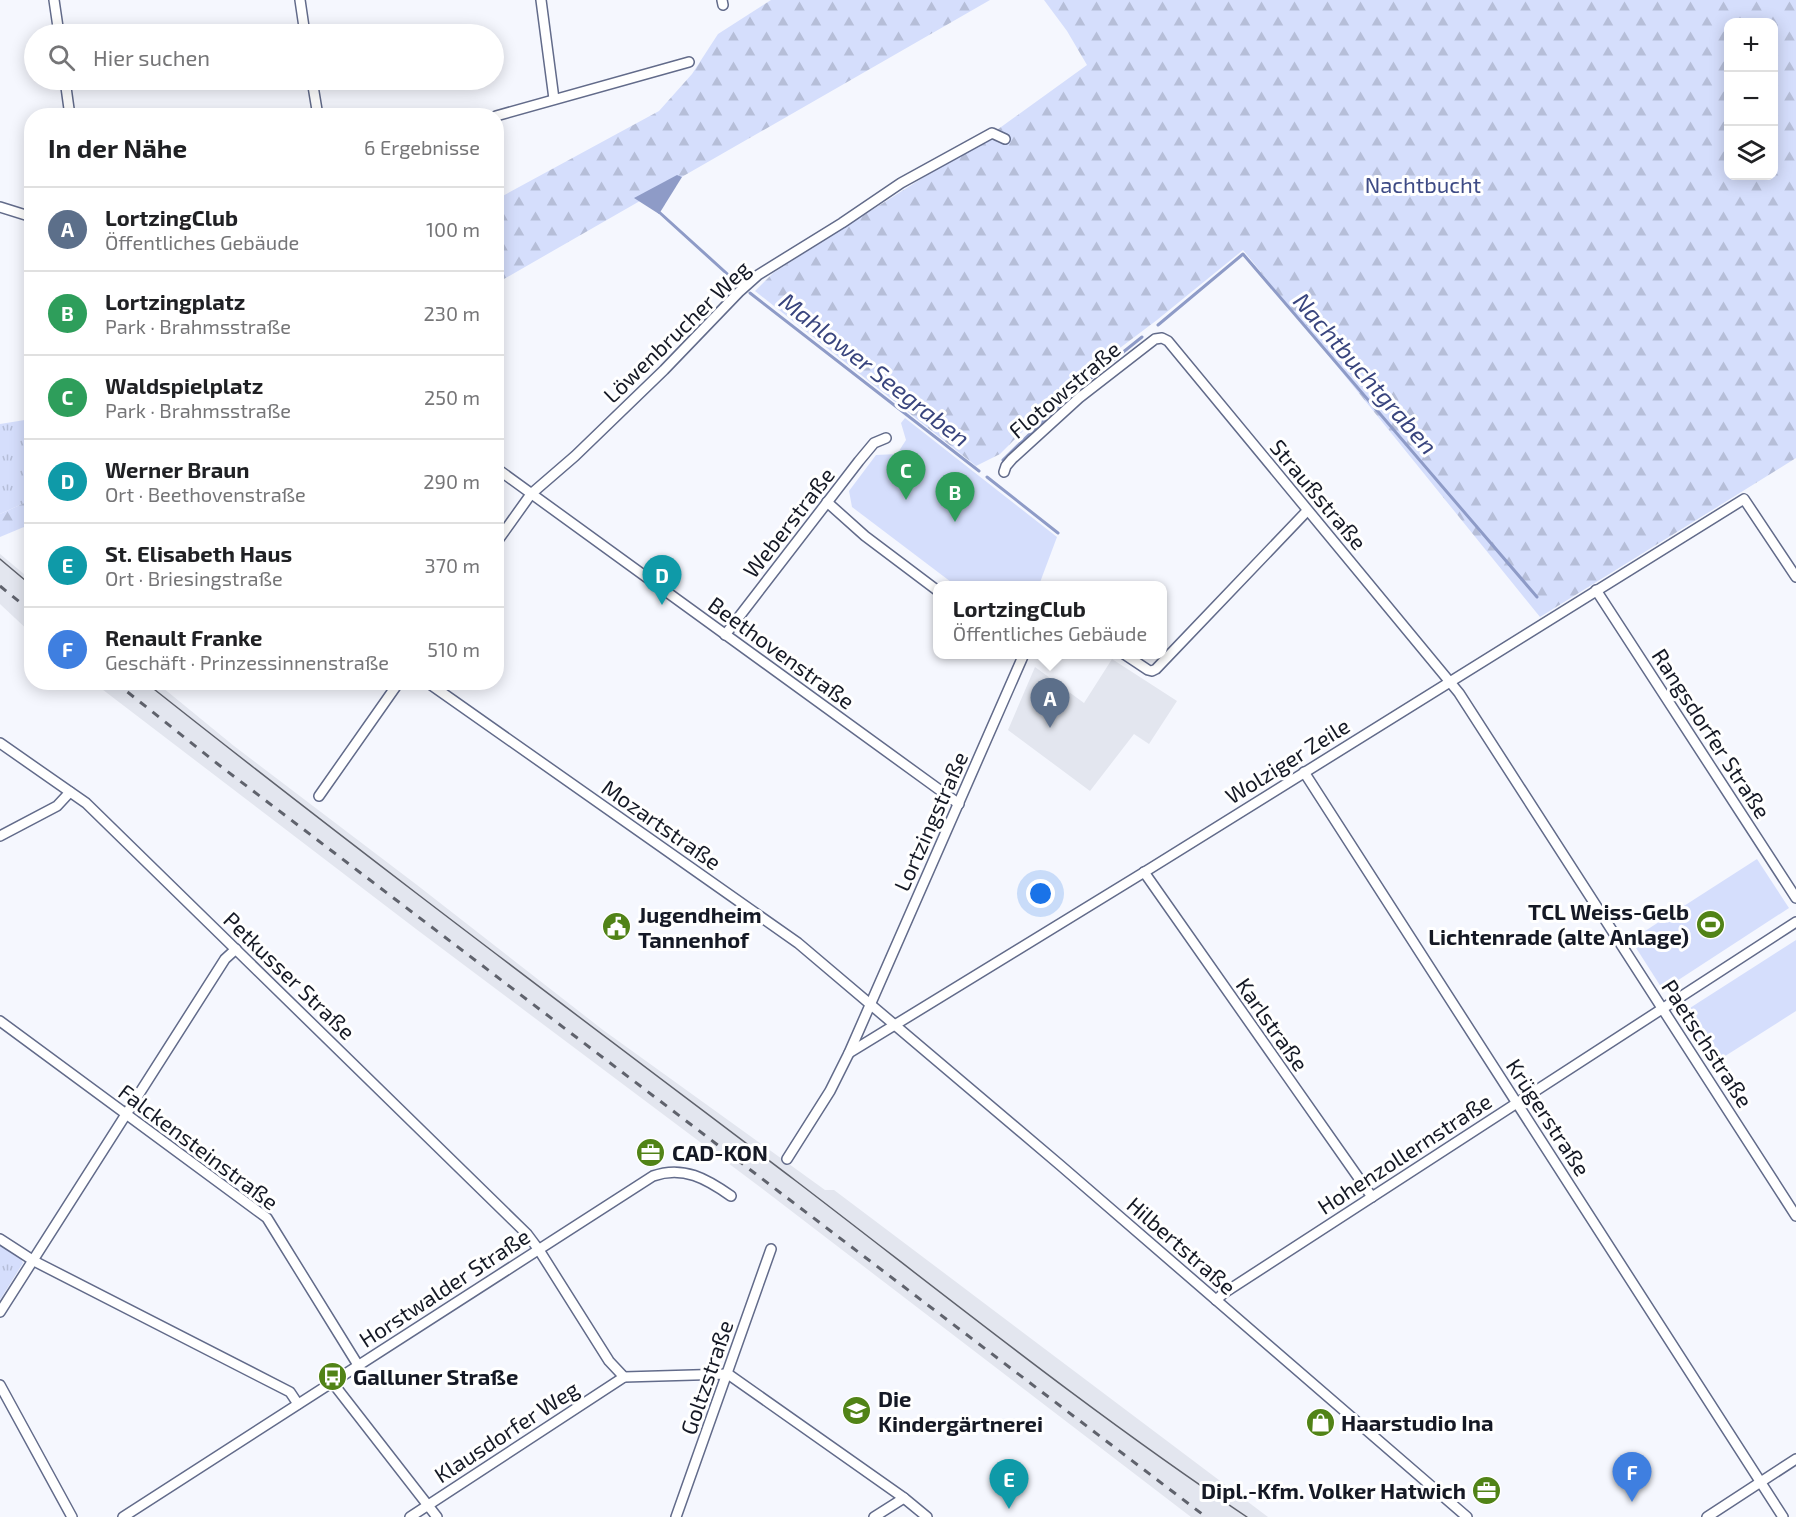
<!DOCTYPE html>
<html lang="de">
<meta charset="utf-8">
<style>
:root{--surface:#fff;--page:#f2f2f2;--text:#202124;--muted:#757577;--line:#e0e0e0;--accent:#111827}
body{margin:0;font-family:"Exo 2",sans-serif;background:var(--page);color:var(--text)}
.controls{position:absolute;right:18px;top:18px;display:grid;overflow:hidden;border-radius:12px;box-shadow:0 3px 15px #0003}
.controls button{width:54px;height:54px;display:grid;place-items:center;padding:0;border:0;border-bottom:2px solid var(--line);background:var(--surface);color:var(--text);font:30px sans-serif}
.you{position:absolute;left:1041px;top:894px;width:21px;height:21px;margin:-15px;border:4px solid #fff;border-radius:50%;background:#1a73e8;box-shadow:0 0 0 9px #1a73e833}
.badge{display:grid;place-items:center;width:39px;height:39px;border-radius:50%;background:var(--accent);color:#fff;font-size:20px;font-weight:700}
.pin{position:absolute;translate:-50% -50px;filter:drop-shadow(0 2px 3px #0008)}
.pin::after{content:'';position:absolute;top:32px;width:21px;height:18px;background:inherit;clip-path:polygon(0 0,100% 0,50% 100%)}
.popup{position:absolute;left:933px;top:581px;width:234px;height:78px;box-sizing:border-box;display:grid;place-content:center;border-radius:12px;background:var(--surface);filter:drop-shadow(0 2px 4px #0005);font-size:20px;white-space:nowrap;color:var(--muted)}
.popup b{font-size:22px;color:var(--text)}
.popup::after{content:'';position:absolute;left:50%;top:100%;margin-left:-12px;border:12px solid transparent;border-top-color:var(--surface)}
.list{margin:0;padding:0;list-style:none}
h2{display:flex;justify-content:space-between;align-items:center;height:78px;margin:0;padding:0 24px;font-size:26px}
h2 small{font-size:20px;font-weight:400;color:var(--muted)}
.list li{display:grid;grid-template-columns:39px 1fr auto;gap:18px;align-items:center;box-sizing:border-box;height:84px;padding:0 24px;border-top:2px solid var(--line)}
.list b{display:block;font-size:22px;white-space:nowrap}
.list p{margin:0;font-size:20px;white-space:nowrap;color:var(--muted)}
.list em{font-size:20px;font-style:normal;color:var(--muted)}
.icon{flex:none;width:33px;height:33px;fill:none;stroke:currentColor;stroke-width:2;stroke-linecap:round;stroke-linejoin:round}
.map{position:relative;flex:none;width:1796px;height:1517px;overflow:hidden}
.search{position:absolute;background:var(--surface);box-shadow:0 3px 15px #0003;left:24px;top:24px;width:480px;height:66px;display:flex;align-items:center;gap:15px;box-sizing:border-box;padding:0 21px;border-radius:33px;color:var(--muted);font-size:22px}
.panel{position:absolute;background:var(--surface);box-shadow:0 3px 15px #0003;left:24px;top:108px;width:480px;height:582px;border-radius:24px}
.map>svg:first-child{display:block}
.built{fill:#e3e6ef}
.grass{fill:url(#grass-tufts)}
.forest{fill:url(#forest-firs);fill-rule:evenodd}
.green{fill:#d5defc}
.water{fill:#8e9bc7}
.lines{fill:none;stroke-linecap:round;stroke-linejoin:round}
.stream{stroke:#8e9bc7;stroke-width:3}
.street-casing{stroke:#626b8a;stroke-width:12}
.street{stroke:#fff;stroke-width:9}
.tram{stroke:#5f626c;stroke-width:1.5}
.rail{stroke:#5f626c;stroke-width:3;stroke-dasharray:8 8;stroke-linecap:butt}
.labels{text-anchor:middle;dominant-baseline:central;stroke-width:6;stroke-linejoin:round;paint-order:stroke}
.park-label{font-size:22px;fill:#3e4b85;stroke:#fff}
.street-label{font-size:22px;fill:#151925;stroke:#fff}
.poi-label{font-size:22px;font-weight:bold;fill:#151925;stroke:#fff;text-anchor:start}
.water-label{font-size:24px;font-style:italic;fill:#39457e;stroke:#fff}
</style>
<div class="map">
<svg width="1796" height="1517" viewBox="0 0 1796 1517">
<defs>
<pattern id="grass-tufts" width="24" height="20" patternUnits="userSpaceOnUse" patternTransform="scale(1.5)"><rect width="24" height="20" fill="#d5defc"/><path d="M3 7l-1-3M5 7V3M7 7l1-3M15 17l-1-3M17 17v-4M19 17l1-3" fill="none" stroke="#b6bed8"/></pattern>
<pattern id="forest-firs" width="22" height="20" patternUnits="userSpaceOnUse" patternTransform="scale(1.5)"><rect width="22" height="20" fill="#d5defc"/><path d="M5 1l3.5 6h-7zM16 11l3.5 6h-7z" fill="#b6bed8"/></pattern>
</defs>
<rect width="100%" height="100%" fill="#f5f7fe"/>
<g class="built">
<polygon points="0,554 31,580 31,633 0,604"/>
<polygon points="1112,659 1177,701 1149,744 1134,734 1090,791 1008,730 1035,667 1084,703"/>
<polygon points="94,683 157,683 234,746 417,885 603,1030 825,1190 834,1190 1268,1517 1191,1517 760,1187 416,929"/>
</g>
<g class="grass">
<polygon points="31,419 31,500 0,514 0,424"/>
<polygon points="0,1245 20,1257 23,1263 0,1300"/>
</g>
<g class="forest">
<polygon points="771,0 990,0 497,283 497,199 659,111 692,74 718,34"/>
<path d="M 1044,0 L 1796,0 L 1796,458 L 1540,617 L 1243,250 L 1157,320 L 1063,391 L 1000,454 L 976,466 L 755,291 L 773,273 L 990,135 L 1087,65 L 1067,31 ZM 1728,22 L 1774,22 L 1774,176 L 1728,176 Z"/>
<polygon points="31,500 31,524 0,537 0,514"/>
</g>
<g class="green">
<polygon points="905,418 1057,537 1039,585 955,585 852,507 849,491 876,455 897,454 906,440 901,423"/>
<polygon points="1757,859 1789,908 1663,990 1631,940"/>
<polygon points="1796,940 1796,1011 1711,1065 1679,1015"/>
</g>
<polygon class="water" points="677,175 682,177 659,214 634,198"/>
<g class="lines">
<g class="stream">
<polyline points="659,212 735,281"/>
<polyline points="750,293 979,471"/>
<polyline points="1158,325 1243,254 1537,597"/>
<polyline points="1003,460 1072,393 1142,337"/>
<polyline points="987,477 1058,533"/>
</g>
<defs>
<g id="street">
<polyline points="54,0 59,34"/>
<polyline points="300,0 305,34"/>
<polyline points="541,0 554,99"/>
<polyline points="722,0 723,5"/>
<polyline points="65,80 70,116"/>
<polyline points="312,80 318,116"/>
<polyline points="496,116 689,62"/>
<polyline points="0,207 32,217"/>
<polyline points="496,468 959,804"/>
<polyline points="1004,472 1006,466 1012,459 1079,398 1155,339 1162,338 1168,341 1459,693 1796,1216"/>
<polyline points="827,502 865,536 938,591"/>
<polyline points="496,543 531,494 575,456 664,370 739,292 758,275 842,223 901,183 992,133 1005,139"/>
<polyline points="1596,590 1796,898"/>
<polyline points="725,635 859,461 874,443 886,438"/>
<polyline points="1124,654 1148,670 1152,671 1156,669 1307,511"/>
<polyline points="427,682 798,943 1060,1165 1467,1517"/>
<polyline points="0,743 86,803 527,1234 539,1250 609,1361 624,1377 728,1374"/>
<polyline points="1304,772 1783,1517"/>
<polyline points="319,796 399,682"/>
<polyline points="0,836 57,806 70,792"/>
<polyline points="1144,872 1372,1197"/>
<polyline points="0,1021 267,1218 358,1365"/>
<polyline points="849,1053 1151,868 1744,499 1796,577"/>
<polyline points="787,1159 830,1091 849,1053 1024,654"/>
<polyline points="0,1239 34,1261 290,1392 298,1404"/>
<polyline points="1216,1300 1224,1293 1796,922"/>
<polyline points="0,1312 225,959 236,949"/>
<polyline points="728,1374 904,1498 927,1517"/>
<polyline points="332,1382 437,1517"/>
<polyline points="0,1385 72,1517"/>
<path d="M 123,1517 L 653,1176 C 683,1165 707,1179 731,1196"/>
<polyline points="410,1517 624,1377"/>
<polyline points="676,1517 771,1249"/>
<polyline points="874,1517 904,1498"/>
<polyline points="1707,1517 1796,1459"/>
</g>
</defs>
<use href="#street" class="street-casing"/>
<use href="#street" class="street"/>
<g class="tram">
<polyline points="0,559 32,586"/>
<path d="M 145,682 C 359,852 578,1016 796,1181 C 945,1295 1091,1413 1247,1517"/>
</g>
<g class="rail">
<polyline points="0,586 32,612"/>
<polyline points="115,682 219,765 1206,1517"/>
</g>
</g>
<defs>
<symbol id="stadium-disc" viewBox="-11 -11 22 22"><circle r="9.5" fill="#518317" stroke="#fff"/><path d="M0-5a6.5 5 0 1 0 0 10a6.5 5 0 1 0 0-10ZM-3.5-1.8h7v3.6h-7Z" fill="#fff"/></symbol>
<symbol id="civic-disc" viewBox="-11 -11 22 22"><circle r="9.5" fill="#518317" stroke="#fff"/><path d="M-.6-6.5H3V-4.5H.6V-3L4-1V1h2V6H-6V1h2V-1L-.6-3ZM-1.2 2.5V6h2.4V2.5Z" fill="#fff"/></symbol>
<symbol id="office-disc" viewBox="-11 -11 22 22"><circle r="9.5" fill="#518317" stroke="#fff"/><path d="M-6-3h4V-5.5h4V-3h4V5H-6ZM-1-4.5V-3h2v-1.5ZM-6 0V1H6V0Z" fill="#fff"/></symbol>
<symbol id="bus-disc" viewBox="-11 -11 22 22"><circle r="9.5" fill="#518317" stroke="#fff"/><path d="M-5-6H5V4H4V6H2V4H-2V6H-4V4H-5ZM-3.5-4V0h7V-4ZM-3.5 1.2v1.5H-2V1.2ZM2 1.2v1.5H3.5V1.2Z" fill="#fff"/></symbol>
<symbol id="school-disc" viewBox="-11 -11 22 22"><circle r="9.5" fill="#518317" stroke="#fff"/><path d="M0-5L7-2L0 1L-7-2ZM-4 1L0 2.5L4 1V4Q0 6-4 4Z" fill="#fff"/></symbol>
<symbol id="shop-disc" viewBox="-11 -11 22 22"><circle r="9.5" fill="#518317" stroke="#fff"/><path d="M-5-2.5h2.3a2.7 3.5 0 0 1 5.4 0H5L5.5 6h-11ZM-1.5-2.5h3a1.5 2.3 0 0 0-3 0Z" fill="#fff"/></symbol>
</defs>
<g fill-rule="evenodd">
<use href="#stadium-disc" x="1694" y="908" width="33" height="33"/>
<use href="#civic-disc" x="600" y="910" width="33" height="33"/>
<use href="#office-disc" x="634" y="1136" width="33" height="33"/>
<use href="#bus-disc" x="316" y="1360" width="33" height="33"/>
<use href="#school-disc" x="840" y="1394" width="33" height="33"/>
<use href="#shop-disc" x="1304" y="1406" width="33" height="33"/>
<use href="#office-disc" x="1470" y="1474" width="33" height="33"/>
</g>
<g class="labels">
<g class="park-label">
<text x="1423" y="184">Nachtbucht</text>
</g>
<g class="street-label">
<text transform="translate(676 331) rotate(-44)">Löwenbrucher Weg</text>
<text transform="translate(1064 389) rotate(-40)">Flotowstraße</text>
<text transform="translate(1319 494) rotate(50)">Straußstraße</text>
<text transform="translate(788 522) rotate(-52)">Weberstraße</text>
<text transform="translate(782 652) rotate(36)">Beethovenstraße</text>
<text transform="translate(1712 733) rotate(57)">Rangsdorfer Straße</text>
<text transform="translate(1287 760) rotate(-32)">Wolziger Zeile</text>
<text transform="translate(930 821) rotate(-66)">Lortzingstraße</text>
<text transform="translate(662 824) rotate(35)">Mozartstraße</text>
<text transform="translate(290 975) rotate(44)">Petkusser Straße</text>
<text transform="translate(1273 1024) rotate(55)">Karlstraße</text>
<text transform="translate(1708 1043) rotate(57)">Paetschstraße</text>
<text transform="translate(1549 1117) rotate(57)">Krügerstraße</text>
<text transform="translate(199 1146) rotate(37)">Falckensteinstraße</text>
<text transform="translate(1404 1153) rotate(-33)">Hohenzollernstraße</text>
<text transform="translate(1182 1245) rotate(41)">Hilbertstraße</text>
<text transform="translate(444 1287) rotate(-33)">Horstwalder Straße</text>
<text transform="translate(706 1377) rotate(-71)">Goltzstraße</text>
<text transform="translate(506 1431) rotate(-33)">Klausdorfer Weg</text>
</g>
<g class="poi-label">
<text x="1689" y="911" text-anchor="end">TCL Weiss-Gelb<tspan x="1689" dy="25">Lichtenrade (alte Anlage)</tspan></text>
<text x="638" y="914">Jugendheim<tspan x="638" dy="25">Tannenhof</tspan></text>
<text x="672" y="1152">CAD-KON</text>
<text x="353" y="1376">Galluner Straße</text>
<text x="878" y="1398">Die<tspan x="878" dy="25">Kindergärtnerei</tspan></text>
<text x="1341" y="1422">Haarstudio Ina</text>
<text x="1466" y="1490" text-anchor="end">Dipl.-Kfm. Volker Hatwich</text>
</g>
<g class="water-label">
<text transform="translate(875 369) rotate(38)">Mahlower Seegraben</text>
<text transform="translate(1366 373) rotate(49)">Nachtbuchtgraben</text>
</g>
</g>
</svg>
<div class="controls">
<button>+</button>
<button>−</button>
<button><svg class="icon" aria-label="layers" viewBox="0 0 24 24"><path d="M12 4l9 5-9 5-9-5zM3 14l9 5 9-5"/></svg></button>
</div>
<div class="you"></div>
<div class="pin badge" style="left:1050px;top:728px;background:#5c6f8a">A</div>
<div class="popup"><b>LortzingClub</b>Öffentliches Gebäude</div>
<div class="pin badge" style="left:955px;top:522px;background:#2e9e5b">B</div>
<div class="pin badge" style="left:906px;top:500px;background:#2e9e5b">C</div>
<div class="pin badge" style="left:662px;top:605px;background:#0f9aa8">D</div>
<div class="pin badge" style="left:1009px;top:1509px;background:#0f9aa8">E</div>
<div class="pin badge" style="left:1632px;top:1502px;background:#3f7fe0">F</div>
<div class="search"><svg class="icon" aria-label="search" viewBox="0 0 24 24"><circle cx="10" cy="10" r="6"/><path d="M15 15l6 6"/></svg>Hier suchen</div>
<section class="panel">
<h2>In der Nähe<small>6 Ergebnisse</small></h2>
<ul class="list">
<li><span class="badge" style="background:#5c6f8a">A</span><div><b>LortzingClub</b><p>Öffentliches Gebäude</p></div><em>100 m</em></li>
<li><span class="badge" style="background:#2e9e5b">B</span><div><b>Lortzingplatz</b><p>Park · Brahmsstraße</p></div><em>230 m</em></li>
<li><span class="badge" style="background:#2e9e5b">C</span><div><b>Waldspielplatz</b><p>Park · Brahmsstraße</p></div><em>250 m</em></li>
<li><span class="badge" style="background:#0f9aa8">D</span><div><b>Werner Braun</b><p>Ort · Beethovenstraße</p></div><em>290 m</em></li>
<li><span class="badge" style="background:#0f9aa8">E</span><div><b>St. Elisabeth Haus</b><p>Ort · Briesingstraße</p></div><em>370 m</em></li>
<li><span class="badge" style="background:#3f7fe0">F</span><div><b>Renault Franke</b><p>Geschäft · Prinzessinnenstraße</p></div><em>510 m</em></li>
</ul>
</section>
</div>
